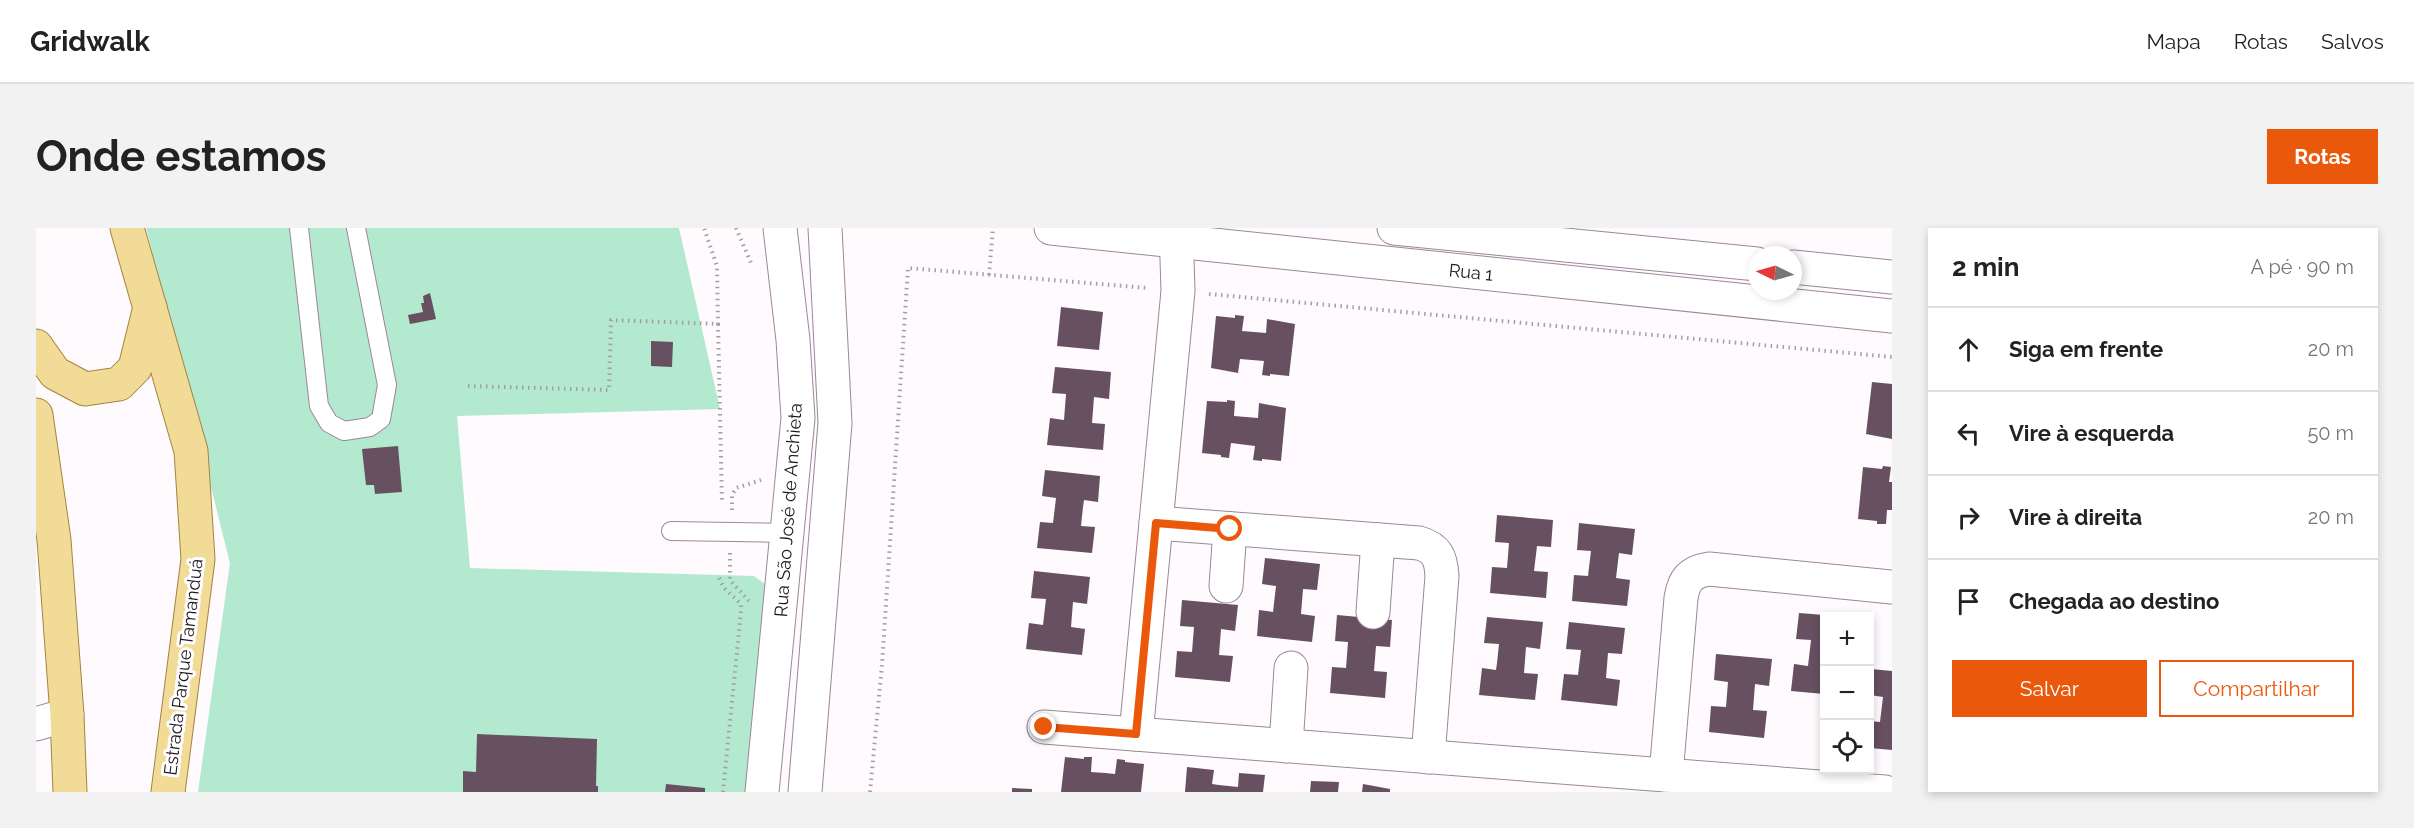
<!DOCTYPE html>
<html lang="pt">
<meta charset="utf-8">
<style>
:root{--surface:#fff;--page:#f2f2f2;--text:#222;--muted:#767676;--line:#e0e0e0;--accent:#ea580c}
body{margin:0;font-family:Raleway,sans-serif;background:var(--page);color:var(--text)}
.controls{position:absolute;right:18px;bottom:18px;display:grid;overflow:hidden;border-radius:0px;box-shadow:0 3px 9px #0003}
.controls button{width:54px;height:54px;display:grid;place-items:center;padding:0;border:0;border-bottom:2px solid var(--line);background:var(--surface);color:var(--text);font:30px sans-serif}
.compass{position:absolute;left:1712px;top:18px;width:54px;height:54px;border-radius:50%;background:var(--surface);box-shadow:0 3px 9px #0003;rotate:275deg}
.stop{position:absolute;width:18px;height:18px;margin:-14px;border:4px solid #ea580c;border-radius:50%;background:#fff}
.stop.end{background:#ea580c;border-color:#fff;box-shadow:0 2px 6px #0008}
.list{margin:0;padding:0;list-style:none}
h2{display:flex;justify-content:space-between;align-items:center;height:78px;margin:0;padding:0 24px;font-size:26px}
h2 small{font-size:20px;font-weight:400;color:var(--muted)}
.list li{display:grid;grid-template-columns:39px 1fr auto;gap:18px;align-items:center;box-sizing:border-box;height:84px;padding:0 24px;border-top:2px solid var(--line)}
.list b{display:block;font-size:22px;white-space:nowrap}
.list em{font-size:20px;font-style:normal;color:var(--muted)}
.actions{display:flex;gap:12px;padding:18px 24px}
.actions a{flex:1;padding:14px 0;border:2px solid var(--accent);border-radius:0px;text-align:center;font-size:21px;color:var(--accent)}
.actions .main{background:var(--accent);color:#fff}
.icon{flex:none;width:33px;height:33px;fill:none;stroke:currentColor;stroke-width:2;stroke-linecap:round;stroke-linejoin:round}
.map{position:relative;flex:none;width:1856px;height:564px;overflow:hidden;border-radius:0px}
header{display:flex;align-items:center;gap:36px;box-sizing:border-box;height:84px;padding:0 30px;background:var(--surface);border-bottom:2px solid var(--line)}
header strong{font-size:28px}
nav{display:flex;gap:33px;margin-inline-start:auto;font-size:21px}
.intro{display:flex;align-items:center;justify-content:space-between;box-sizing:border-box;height:144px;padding:0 36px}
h1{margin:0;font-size:42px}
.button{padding:15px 27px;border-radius:0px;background:var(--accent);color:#fff;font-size:21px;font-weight:700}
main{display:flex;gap:36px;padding:0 36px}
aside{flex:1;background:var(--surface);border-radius:0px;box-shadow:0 3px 9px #0003}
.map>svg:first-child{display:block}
.green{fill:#b3e9ce}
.building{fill:#675060}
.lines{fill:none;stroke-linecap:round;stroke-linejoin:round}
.service-casing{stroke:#9b879a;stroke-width:20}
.minor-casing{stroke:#9b879a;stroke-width:35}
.primary-casing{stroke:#a3853f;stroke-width:35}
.path{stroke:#a49ea4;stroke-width:4;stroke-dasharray:1.5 4.5;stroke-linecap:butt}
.service{stroke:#fff;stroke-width:18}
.minor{stroke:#fff;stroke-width:33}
.primary{stroke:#f2da97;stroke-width:33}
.route{stroke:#ea580c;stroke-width:8}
.labels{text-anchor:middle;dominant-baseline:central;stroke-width:6;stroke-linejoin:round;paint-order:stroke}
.street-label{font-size:18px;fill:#1e161e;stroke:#fff}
</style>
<header>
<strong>Gridwalk</strong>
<nav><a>Mapa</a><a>Rotas</a><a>Salvos</a></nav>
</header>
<div class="intro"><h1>Onde estamos</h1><a class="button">Rotas</a></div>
<main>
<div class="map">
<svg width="1856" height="564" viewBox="0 0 1856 564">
<rect width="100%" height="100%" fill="#fefafe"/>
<polygon class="green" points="110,0 643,0 684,181 421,188 434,340 718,348 729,356 734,366 712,564 162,564 194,335"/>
<g class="building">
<polygon points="394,65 400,91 374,96 372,87 387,84 385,75 388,75 387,68"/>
<polygon points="1025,79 1067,84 1063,122 1021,118"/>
<polygon points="1199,87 1208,88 1206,103 1230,105 1231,91 1259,96 1253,148 1234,146 1234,148 1226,147 1228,133 1204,131 1202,145 1175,140 1180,88 1199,90"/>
<polygon points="615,113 637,114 636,139 615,138"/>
<polygon points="1019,139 1075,144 1073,171 1058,169 1056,195 1069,196 1067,222 1011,217 1014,190 1028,192 1030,166 1016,165"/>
<polygon points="1836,154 1856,156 1856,211 1830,206"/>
<polygon points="1191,172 1199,173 1198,188 1222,190 1223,175 1250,180 1245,233 1226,231 1226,233 1217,232 1219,218 1195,215 1193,230 1185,229 1185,227 1166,225 1171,173 1191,174"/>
<polygon points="362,218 366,264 339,266 338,257 330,257 326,221"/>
<polygon points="1847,238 1855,239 1853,254 1856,254 1856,282 1851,282 1850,296 1841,296 1841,293 1822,291 1827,239 1846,241"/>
<polygon points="1009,242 1064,248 1062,274 1048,272 1047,279 1045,298 1059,299 1056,325 1001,320 1004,294 1017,295 1020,270 1006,268"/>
<polygon points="1461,287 1517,292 1515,319 1501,318 1498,343 1512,344 1510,370 1454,365 1456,339 1471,340 1473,315 1459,314"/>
<polygon points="1543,295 1599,301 1596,327 1583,325 1580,350 1594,352 1591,378 1536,373 1538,347 1552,348 1555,323 1541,322"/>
<polygon points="1229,330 1284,336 1281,362 1267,361 1265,386 1279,388 1276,414 1221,408 1223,382 1237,384 1240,358 1226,356"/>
<polygon points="998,343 1054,349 1051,376 1037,374 1035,399 1049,401 1046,427 990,421 993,395 1007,397 1010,371 995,370"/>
<polygon points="1146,372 1202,377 1199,403 1185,401 1183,427 1197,428 1194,454 1139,449 1141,423 1156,424 1158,399 1144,398"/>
<polygon points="1763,385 1788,387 1788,466 1755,463 1758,436 1772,438 1775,412 1760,411"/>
<polygon points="1301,387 1356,392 1354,419 1340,418 1338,443 1351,444 1349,470 1294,465 1296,439 1310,440 1312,414 1299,413"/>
<polygon points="1451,389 1507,394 1504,421 1490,419 1488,445 1502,446 1499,472 1443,467 1446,440 1460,442 1461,435 1463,416 1448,415"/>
<polygon points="1533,394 1589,400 1586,426 1572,425 1570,450 1584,452 1581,478 1525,472 1528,446 1542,447 1545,422 1530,421"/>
<polygon points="1680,426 1736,431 1733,458 1719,456 1717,482 1731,483 1728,510 1673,504 1675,478 1690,479 1692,454 1678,452"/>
<polygon points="1835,441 1856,443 1856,522 1834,520 1834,493 1844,494 1847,469 1834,467"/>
<polygon points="441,506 561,511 560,558 562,558 562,564 427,564 427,543 440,544"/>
<polygon points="1029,529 1048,531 1048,529 1056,529 1055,544 1069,545 1079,546 1081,531 1089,532 1089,534 1108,536 1105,564 1025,564"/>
<polygon points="1151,539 1178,542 1176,556 1183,557 1202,559 1203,545 1229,547 1227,564 1149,564"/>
<polygon points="1275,553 1303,554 1302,564 1274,564"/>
<polygon points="630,556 669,560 669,564 629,564"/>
<polygon points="1327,556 1354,561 1354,564 1326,564"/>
<polygon points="976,560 996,561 996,564 976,564"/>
</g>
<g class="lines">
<defs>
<g id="service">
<polyline points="263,0 283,178 293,195 308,203 334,199 345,191 351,157 320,0"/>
<polyline points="635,303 752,305"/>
</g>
<g id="minor">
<polyline points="1015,0 1856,88"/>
<polyline points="1358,0 1721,36"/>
<polyline points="1757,39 1856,49"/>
<path d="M 1120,295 L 1383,315 C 1401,320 1405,330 1406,348 L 1392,529"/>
<polyline points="1190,358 1194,301"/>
<polyline points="1337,384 1342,312"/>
<polyline points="0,496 31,487"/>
<polyline points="1008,499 1849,564"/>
<polyline points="1100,506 1142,63 1140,0"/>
<polyline points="1250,518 1255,440"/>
<path d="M 1630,547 L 1645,370 C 1648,352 1654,344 1673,341 L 1856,359"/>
<polyline points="726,564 762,190 757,112 744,0"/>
<polyline points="769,564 799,195 789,0"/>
</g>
<g id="primary">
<polyline points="91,0 155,223 162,331 132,564"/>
<polyline points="0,118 19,145 49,161 83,156 99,140 114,79"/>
<polyline points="0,187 18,312 31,487 34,564"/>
</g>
</defs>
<use href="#service" class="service-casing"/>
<use href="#minor" class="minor-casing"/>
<use href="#primary" class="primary-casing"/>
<g class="path">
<polyline points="700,0 715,35"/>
<polyline points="953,47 957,0"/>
<polyline points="1173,66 1856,129"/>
<polyline points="682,96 686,275"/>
<polyline points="432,158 573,162 575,92 682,96 681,38 668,0"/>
<polyline points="696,282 696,267 700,260 725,252"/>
<polyline points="694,325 694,352 713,373"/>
<polyline points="683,350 688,360 705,376 705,383 687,564"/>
<polyline points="834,564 846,437 872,40 1111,60"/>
</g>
<use href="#service" class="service"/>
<use href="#minor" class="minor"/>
<use href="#primary" class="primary"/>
</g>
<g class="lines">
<polyline class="route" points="1008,499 1100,506 1120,295 1194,301"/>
</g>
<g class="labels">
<g class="street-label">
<text transform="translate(1435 44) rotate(6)">Rua 1</text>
<text transform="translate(752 282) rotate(-86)">Rua São José de Anchieta</text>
<text transform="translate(147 439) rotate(-83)">Estrada Parque Tamanduá</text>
</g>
</g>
</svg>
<div class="controls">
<button>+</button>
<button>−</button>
<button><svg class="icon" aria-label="locate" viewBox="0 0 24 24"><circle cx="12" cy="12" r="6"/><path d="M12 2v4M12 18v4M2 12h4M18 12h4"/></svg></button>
</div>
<svg class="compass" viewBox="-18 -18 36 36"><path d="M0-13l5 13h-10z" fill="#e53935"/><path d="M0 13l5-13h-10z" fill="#767676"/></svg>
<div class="stop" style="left:1194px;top:301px"></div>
<div class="stop end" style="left:1008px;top:499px"></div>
</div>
<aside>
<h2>2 min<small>A pé · 90 m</small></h2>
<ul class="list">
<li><svg class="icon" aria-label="ahead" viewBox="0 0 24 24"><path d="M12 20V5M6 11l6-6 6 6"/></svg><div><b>Siga em frente</b></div><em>20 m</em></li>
<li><svg class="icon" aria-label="left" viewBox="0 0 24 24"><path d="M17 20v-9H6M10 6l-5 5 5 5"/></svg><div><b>Vire à esquerda</b></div><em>50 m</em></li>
<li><svg class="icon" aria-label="right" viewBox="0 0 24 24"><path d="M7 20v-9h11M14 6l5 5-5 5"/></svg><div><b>Vire à direita</b></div><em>20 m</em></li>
<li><svg class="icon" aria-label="arrive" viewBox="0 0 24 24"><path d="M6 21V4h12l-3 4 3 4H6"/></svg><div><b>Chegada ao destino</b></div></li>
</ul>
<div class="actions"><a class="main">Salvar</a><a>Compartilhar</a></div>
</aside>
</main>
